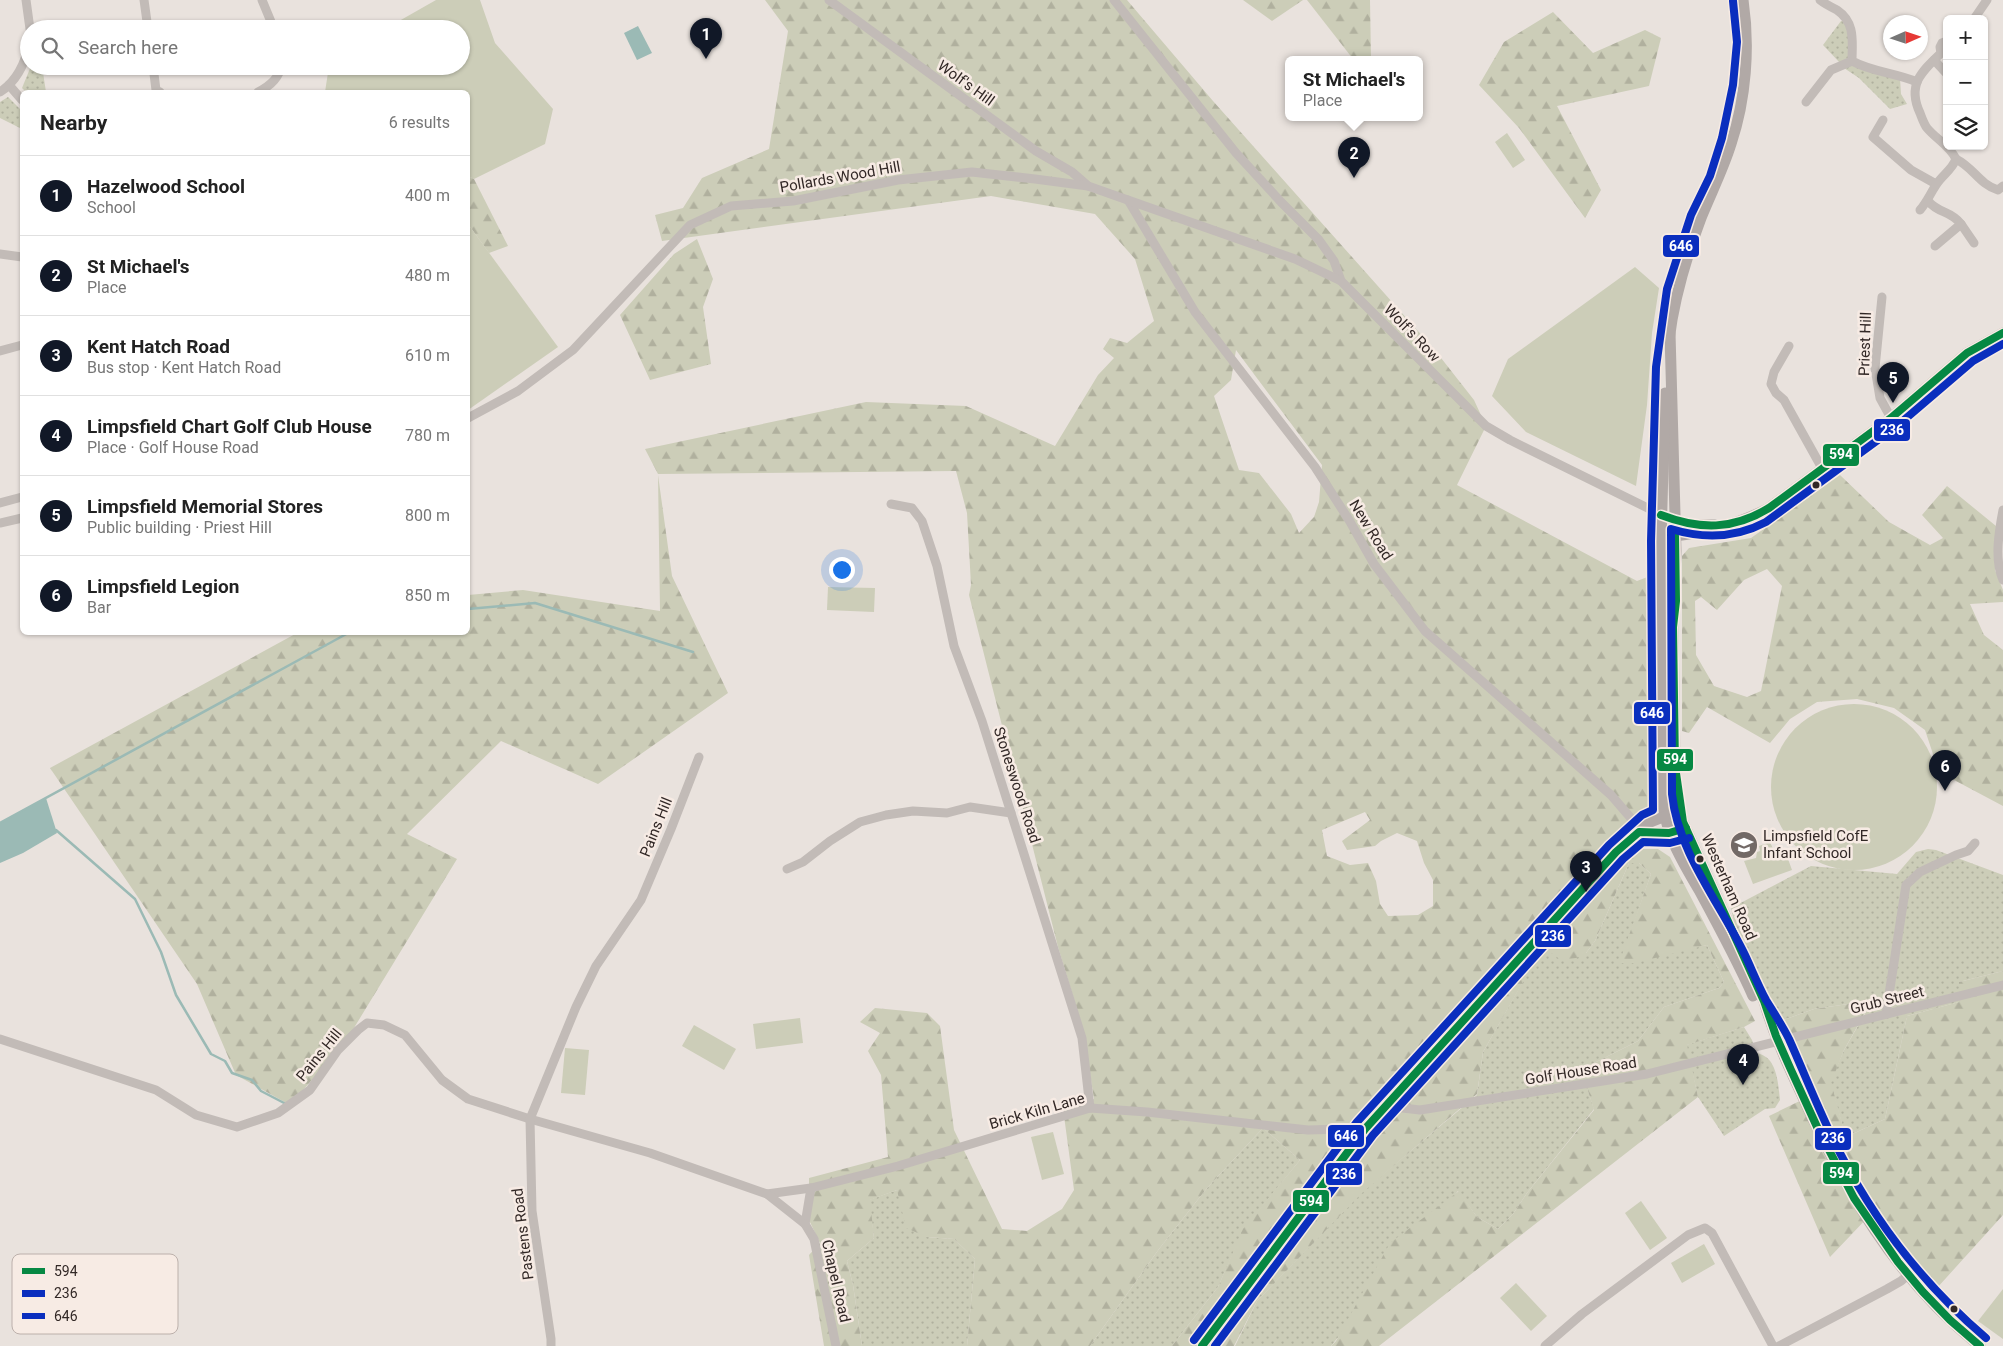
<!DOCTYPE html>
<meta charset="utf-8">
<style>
:root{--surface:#fff;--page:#f2f2f2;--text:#222;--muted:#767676;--line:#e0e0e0;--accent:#111827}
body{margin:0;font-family:Roboto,sans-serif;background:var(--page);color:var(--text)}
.controls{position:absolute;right:15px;top:15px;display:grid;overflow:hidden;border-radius:8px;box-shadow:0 1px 4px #0004}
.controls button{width:45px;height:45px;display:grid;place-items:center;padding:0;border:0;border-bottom:1px solid var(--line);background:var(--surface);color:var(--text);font:25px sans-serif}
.compass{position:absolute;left:1883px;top:15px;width:45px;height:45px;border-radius:50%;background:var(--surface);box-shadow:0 1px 4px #0004;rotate:87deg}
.you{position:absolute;left:841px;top:569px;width:18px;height:18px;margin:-12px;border:4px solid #fff;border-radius:50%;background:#1a73e8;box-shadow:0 0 0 8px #1a73e833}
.badge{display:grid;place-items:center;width:32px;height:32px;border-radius:50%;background:var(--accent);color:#fff;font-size:16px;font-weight:700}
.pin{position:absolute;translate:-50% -41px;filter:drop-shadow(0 1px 2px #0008)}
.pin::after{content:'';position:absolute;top:26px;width:18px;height:15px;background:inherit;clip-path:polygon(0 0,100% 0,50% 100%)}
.popup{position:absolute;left:1285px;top:56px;width:138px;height:65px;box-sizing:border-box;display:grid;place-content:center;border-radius:8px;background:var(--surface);filter:drop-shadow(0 1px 4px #0005);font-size:16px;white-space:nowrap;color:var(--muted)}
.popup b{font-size:19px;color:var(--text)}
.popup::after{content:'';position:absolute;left:50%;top:100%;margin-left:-10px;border:10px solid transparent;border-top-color:var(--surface)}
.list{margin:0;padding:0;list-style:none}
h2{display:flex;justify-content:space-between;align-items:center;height:65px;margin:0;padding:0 20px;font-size:21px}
h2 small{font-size:16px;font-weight:400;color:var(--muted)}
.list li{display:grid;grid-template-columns:32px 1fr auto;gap:15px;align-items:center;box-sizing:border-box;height:80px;padding:0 20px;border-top:1px solid var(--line)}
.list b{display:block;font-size:19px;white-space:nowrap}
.list p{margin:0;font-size:16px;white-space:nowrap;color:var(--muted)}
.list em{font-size:16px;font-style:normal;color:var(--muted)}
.icon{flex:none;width:28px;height:28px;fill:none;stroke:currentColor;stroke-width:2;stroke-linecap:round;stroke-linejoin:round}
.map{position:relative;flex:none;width:2003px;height:1346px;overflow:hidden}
.search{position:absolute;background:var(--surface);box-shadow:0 1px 4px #0004;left:20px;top:20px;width:450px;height:55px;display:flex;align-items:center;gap:12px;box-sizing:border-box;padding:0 18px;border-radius:28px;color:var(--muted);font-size:19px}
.panel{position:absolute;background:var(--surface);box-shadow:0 1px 4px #0004;left:20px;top:90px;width:450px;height:545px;border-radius:8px}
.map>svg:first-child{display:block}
.grass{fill:url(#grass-dots)}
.forest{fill:url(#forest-firs);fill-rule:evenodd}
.green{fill:#cccdb8}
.water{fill:#9bbab5}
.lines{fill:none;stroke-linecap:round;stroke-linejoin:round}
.stream{stroke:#9bbab5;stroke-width:2.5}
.minor{stroke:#c2bbb7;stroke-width:9}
.major{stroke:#b1a9a6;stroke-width:11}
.bus-1-casing{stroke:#f7ebe4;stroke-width:11}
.bus-2-casing{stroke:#f7ebe4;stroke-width:11}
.bus-3-casing{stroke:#f7ebe4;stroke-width:11}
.bus-1{stroke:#068843;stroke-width:8}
.bus-2{stroke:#0a2ebe;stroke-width:8}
.bus-3{stroke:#0a2ebe;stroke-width:8}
.bus-dot{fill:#322826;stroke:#f7ebe4;stroke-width:2}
.labels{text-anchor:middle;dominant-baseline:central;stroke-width:5;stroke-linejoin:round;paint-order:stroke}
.street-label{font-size:15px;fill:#322826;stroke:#f7ebe4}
.poi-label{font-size:15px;fill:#322826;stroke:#f7ebe4;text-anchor:start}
.key{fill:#f7ebe4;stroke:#bcb0ab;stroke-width:1}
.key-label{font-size:14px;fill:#322826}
.line-badge{stroke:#f7ebe4;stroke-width:2}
.badge-label{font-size:14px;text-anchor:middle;font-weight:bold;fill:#fff}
</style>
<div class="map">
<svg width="2003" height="1346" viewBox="0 0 2003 1346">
<defs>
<pattern id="grass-dots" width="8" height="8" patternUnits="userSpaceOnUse" patternTransform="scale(1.25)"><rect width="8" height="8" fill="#cccdb8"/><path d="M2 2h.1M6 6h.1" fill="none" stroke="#b0b09e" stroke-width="1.8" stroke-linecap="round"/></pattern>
<pattern id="forest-firs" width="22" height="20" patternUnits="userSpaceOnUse" patternTransform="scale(1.25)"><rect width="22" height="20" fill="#cccdb8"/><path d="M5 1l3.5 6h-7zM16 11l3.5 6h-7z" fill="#b0b09e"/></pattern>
</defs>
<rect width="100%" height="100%" fill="#e9e2dd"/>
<g class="grass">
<polygon points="1841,21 1844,21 1849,36 1848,60 1841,64 1823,45"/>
<polygon points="1850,65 1900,78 1901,94 1907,104 1890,109 1859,78 1844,68"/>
<polygon points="31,66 42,66 46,92 26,92 22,88"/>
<polygon points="8,97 22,111 22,129 0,118 0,102"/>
<polygon points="1928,849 1936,850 2003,875 2003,971 1959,982 1959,1002 1907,1016 1885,1119 1846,1137 1830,1083 1844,1050 1866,1012 1862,1002 1814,1009 1775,1023 1735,927 1731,908 1811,866 1897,874 1916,852"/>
<polygon points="1629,863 1639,863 1651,874 1620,963 1707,945 1724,982 1719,988 1664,1007 1638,1041 1586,1067 1588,1091 1594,1109 1527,1193 1513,1214 1498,1229 1477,1217 1458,1191 1331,1346 1235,1346 1257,1301 1362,1192 1477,1095 1483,1052 1543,946 1586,953 1595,941"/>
<path d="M 1744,1027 L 1752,1040 L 1756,1053 C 1777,1056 1778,1082 1780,1100 L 1775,1108 L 1765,1109 L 1724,1136 L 1698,1097 L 1686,1045 Z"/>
<polygon points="1263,1128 1300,1160 1244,1229 1218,1287 1172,1346 1090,1346 1159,1249 1207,1188"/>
<polygon points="897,1190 927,1237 954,1239 975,1259 967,1346 862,1346 853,1285 847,1261 874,1238 869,1200"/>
</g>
<g class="forest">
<path d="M 765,0 L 1127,0 L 1213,101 L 1434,349 L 1474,400 L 1486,426 L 1457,485 L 1637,581 L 1650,576 L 1656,795 L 1649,806 L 1639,812 L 1625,830 L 1644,849 L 1658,849 L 1670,857 L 1755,1021 L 1744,1027 L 1687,1045 L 1698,1097 L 1379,1346 L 1331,1346 L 1336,1341 L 1390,1243 L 1459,1191 L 1477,1217 L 1498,1229 L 1513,1214 L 1527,1193 L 1594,1110 L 1588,1091 L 1586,1067 L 1638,1041 L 1664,1007 L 1719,988 L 1724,982 L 1707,945 L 1635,963 L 1619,963 L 1651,874 L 1639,863 L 1629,863 L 1595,941 L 1586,953 L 1576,958 L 1561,960 L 1543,947 L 1483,1052 L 1477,1094 L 1362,1193 L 1257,1301 L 1234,1346 L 1172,1346 L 1218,1287 L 1243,1229 L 1300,1160 L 1263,1128 L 1207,1188 L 1159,1249 L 1090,1346 L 967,1346 L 975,1259 L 954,1239 L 927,1237 L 906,1228 L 897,1190 L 870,1200 L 874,1238 L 847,1261 L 853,1285 L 862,1346 L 824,1346 L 809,1255 L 820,1243 L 809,1220 L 809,1178 L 888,1157 L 881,1075 L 868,1051 L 880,1033 L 860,1022 L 875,1008 L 927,1013 L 940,1026 L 954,1130 L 1002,1229 L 1027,1231 L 1062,1209 L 1074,1190 L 1062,1101 L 1094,1099 L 1083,1029 L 1058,947 L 969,595 L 971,585 L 967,513 L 956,471 L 658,474 L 645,449 L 866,402 L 966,406 L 1055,446 L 1098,375 L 1114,358 L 1103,349 L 1110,338 L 1127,343 L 1154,321 L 1135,259 L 1095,214 L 991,196 L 662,241 L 655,215 L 683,208 L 702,178 L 769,149 L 788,31 ZM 1236,350 L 1322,465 L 1319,502 L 1314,517 L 1299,533 L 1291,514 L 1259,473 L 1239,470 L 1214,396 L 1231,380 ZM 1365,812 L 1370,820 L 1342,841 L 1347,850 L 1375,846 L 1381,841 L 1397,833 L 1417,841 L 1424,863 L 1433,880 L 1433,906 L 1418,915 L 1388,916 L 1380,904 L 1376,881 L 1368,863 L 1350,865 L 1327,856 L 1322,830 Z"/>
<polygon points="1243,0 1303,0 1272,21"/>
<polygon points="1307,0 1370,0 1371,59 1353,59"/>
<polygon points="1553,12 1593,53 1645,30 1661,38 1649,86 1557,106 1601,190 1585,218 1519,128 1479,85 1504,42"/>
<polygon points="468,176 474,179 508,246 489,253 468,224"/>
<polygon points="697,239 713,279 703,307 711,364 650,380 620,315 674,254"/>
<polygon points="658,475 672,576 728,693 598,784 501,741 407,834 457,859 346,1041 290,1105 236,1075 197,984 50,768 297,633 468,632 468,595 523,590 660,611"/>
<path d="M 1840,475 L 1889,522 L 1930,545 L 1943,538 L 1922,515 L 1947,486 L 1996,526 L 1995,570 L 2003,590 L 2003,602 L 1970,604 L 1984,635 L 2003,650 L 2003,806 L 1939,772 L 1925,730 L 1894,708 L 1857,699 L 1817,702 L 1790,719 L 1770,743 L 1707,707 L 1689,733 L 1682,731 L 1682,556 L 1689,548 L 1751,538 ZM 1767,569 L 1782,586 L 1761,691 L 1747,697 L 1714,686 L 1696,655 L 1695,601 L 1701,597 L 1717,610 L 1744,580 Z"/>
<polygon points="2003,971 2003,1215 1937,1288 1911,1262 1870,1215 1830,1257 1769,1116 1808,1097 1775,1023 1814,1009 1862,1002 1866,1011 1844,1050 1831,1083 1846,1137 1885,1119 1907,1016 1959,1002 1959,982"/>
</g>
<g class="green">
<polygon points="436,0 480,0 495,43 553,109 545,144 474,179 468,176 468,92 325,92 329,66 461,66 461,29 385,29"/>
<polygon points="1507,133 1525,160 1513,168 1495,142"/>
<polygon points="468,224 558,347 468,410"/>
<polygon points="1635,267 1659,288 1652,333 1647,405 1636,486 1526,432 1492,396 1508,359"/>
<polygon points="828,587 875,588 874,612 827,610"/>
<circle cx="1854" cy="787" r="83"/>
<polygon points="1770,842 1774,851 1784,848 1792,870 1753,884 1744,861 1756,858 1757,852 1760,851 1759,846"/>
<polygon points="800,1018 803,1043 756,1049 753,1024"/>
<polygon points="694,1025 736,1049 724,1070 682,1046"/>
<polygon points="565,1048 589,1050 585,1095 561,1093"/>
<polygon points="1053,1132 1064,1174 1042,1180 1031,1137"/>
<polygon points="1641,1201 1667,1238 1650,1250 1625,1213"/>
<polygon points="1704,1244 1715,1264 1682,1283 1671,1263"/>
<polygon points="1516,1283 1547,1316 1531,1331 1500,1298"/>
<polygon points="2003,1289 2003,1339 1978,1321"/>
</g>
<g class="water">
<polygon points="638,26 652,53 637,60 624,33"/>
<polygon points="46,798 57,833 23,853 0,863 0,823"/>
</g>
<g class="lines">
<g class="stream">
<polyline points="468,609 535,603 693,652"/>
<polyline points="0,823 350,632"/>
<polyline points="56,830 135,899 161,952 176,995 211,1054 225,1061 232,1073 252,1080 261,1091 286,1104"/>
</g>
<g class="minor">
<polyline points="26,0 30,29"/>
<polyline points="144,0 148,29"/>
<polyline points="262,0 274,29"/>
<polyline points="829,0 1036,151 1072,172 1088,186"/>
<polyline points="1114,0 1236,153 1281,202 1319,240 1334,261 1341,281"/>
<path d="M 1820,0 C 1825,4 1831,7 1837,10 C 1856,23 1852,42 1852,61 C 1872,72 1896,73 1917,82"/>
<polyline points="1974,19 1987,0"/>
<path d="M 1941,53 C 1921,72 1907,85 1920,113 C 1922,118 1924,124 1927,128 C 1936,139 1950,146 1956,159"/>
<polyline points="1941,53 1940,47 1942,43 1947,41"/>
<polyline points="1934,60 1947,74"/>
<polyline points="153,66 156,90 160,92"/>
<polyline points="9,85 22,100"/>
<path d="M 0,92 C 17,81 25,64 29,44"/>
<path d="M 258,92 C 268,87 279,79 281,66"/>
<polyline points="1806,102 1831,70 1852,61"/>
<polyline points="1883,120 1873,137 1911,170 1936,184"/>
<path d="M 1956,159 C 1974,168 1979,184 1998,190 L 2003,186"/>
<polyline points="1128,200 1195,312 1315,467 1349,520 1374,564 1425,631 1611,795 1636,824 1639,832"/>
<path d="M 1928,201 C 1939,214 1950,210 1961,224 L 1935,246"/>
<path d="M 1920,210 C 1927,202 1930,194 1936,185 C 1942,175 1952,170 1956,159"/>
<polyline points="1961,224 1974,243"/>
<polyline points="0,254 22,257"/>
<polyline points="1882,297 1875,368 1880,398 1891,418"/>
<polyline points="1789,346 1774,372 1771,384 1776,393 1784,400 1823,470"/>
<polyline points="0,351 22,345"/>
<polyline points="468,418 518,391 573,350 690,225 731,206 793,201 898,180 972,172 1035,179 1088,186 1295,259 1341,281 1486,426 1510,440 1674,521"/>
<polyline points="0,503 22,497"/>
<polyline points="891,504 912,508 922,521 937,566 954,646 982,721 1082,1038 1090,1108"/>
<path d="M 2003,510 C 1999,531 1994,560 2003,580"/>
<polyline points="0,523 22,518"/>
<polyline points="787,869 803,862 830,841 860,822 886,815 913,811 947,813 970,807 1011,813"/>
<polyline points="1886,1014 1906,885 1920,872 1956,855 1968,851 1975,843"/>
<polyline points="0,1039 156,1090 196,1115 237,1127 278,1113 310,1090 338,1050 358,1030 367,1023 384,1025 405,1035 442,1080 468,1099 530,1119 650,1153 767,1194 811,1188 898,1166 1090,1108 1147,1112 1308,1130 1341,1129 1357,1126 1365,1129"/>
<polyline points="1385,1106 1420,1110 1647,1074 2003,985"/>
<polyline points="767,1194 805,1224 811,1188"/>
<polyline points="805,1224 814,1239 836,1346"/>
<polyline points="551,1346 551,1339 532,1211 530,1119 576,1007 596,966 641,900 671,829 699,757"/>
<polyline points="1545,1346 1582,1314 1688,1235 1705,1228 1712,1233 1773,1346"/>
<polyline points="1779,1346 1887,1289 1901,1281 1908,1275"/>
</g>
<g class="major">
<path d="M 1670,333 L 1676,551 L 1673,627 L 1675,766 L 1680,810 L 1683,822 L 1764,1001 C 1773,1033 1787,1063 1801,1093 C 1844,1189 1896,1280 1980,1346"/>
<path d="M 1669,340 C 1674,298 1686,258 1701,218 C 1711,193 1723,170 1731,144 C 1746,99 1750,47 1743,0"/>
<path d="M 1665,393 L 1661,541 L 1662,795 C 1664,832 1681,859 1699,890 C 1718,925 1737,960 1753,996"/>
<polyline points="1674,521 1689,525 1715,525"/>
<path d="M 1669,531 L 1675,536 C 1709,532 1739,524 1769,508 L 1891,418 L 1967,353 L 2003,333"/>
<polyline points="1639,832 1669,833 1674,831"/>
<polyline points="1202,1346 1295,1224 1365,1129 1385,1106 1545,932 1616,852 1648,823 1671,814"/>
</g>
<defs>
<g id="bus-1">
<path d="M 1661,515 C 1700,530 1733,530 1769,508 L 1891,418 L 1967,353 L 2003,333"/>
<polyline points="1675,536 1676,601 1673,627 1675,766 1683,822 1764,1001 1776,1036 1791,1070 1818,1129 1854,1198 1898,1262 1923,1292 1950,1320 1980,1346"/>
<polyline points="1202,1346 1365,1129 1616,852 1639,832 1669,833 1686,828"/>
</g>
<g id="bus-2">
<path d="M 1986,1338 C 1925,1286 1877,1225 1840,1153 C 1821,1116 1806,1077 1789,1039 C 1782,1025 1774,1013 1766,1000 C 1758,985 1752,970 1745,955 C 1720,903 1678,853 1672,794 L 1671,529 C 1704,539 1736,538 1766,522 L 1897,426 L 1973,361 L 2003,344"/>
<polyline points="1215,1346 1373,1135 1623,859 1643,842 1670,843 1689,838"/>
</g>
<polyline id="bus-3" points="1194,1340 1357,1122 1609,845 1642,815 1653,810 1651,541 1656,367 1667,289 1691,215 1710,176 1722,138 1733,85 1737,42 1733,1"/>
</defs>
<use href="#bus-1" class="bus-1-casing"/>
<use href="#bus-2" class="bus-2-casing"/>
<use href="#bus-3" class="bus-3-casing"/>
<use href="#bus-1" class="bus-1"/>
<use href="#bus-2" class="bus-2"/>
<use href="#bus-3" class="bus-3"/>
</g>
<defs>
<symbol id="school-disc" viewBox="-11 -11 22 22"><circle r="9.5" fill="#726966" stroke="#f7ebe4"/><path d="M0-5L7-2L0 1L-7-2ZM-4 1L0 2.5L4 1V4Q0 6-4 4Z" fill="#fff"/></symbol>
</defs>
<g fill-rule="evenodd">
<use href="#school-disc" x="1728" y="829" width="32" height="32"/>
</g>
<g class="bus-dot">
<circle cx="1816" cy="485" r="4.5"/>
<circle cx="1700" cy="859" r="4.5"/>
<circle cx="1954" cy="1309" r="4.5"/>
</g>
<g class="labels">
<g class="street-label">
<text transform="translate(966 83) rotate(36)">Wolf's Hill</text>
<text transform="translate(840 177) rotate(-10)">Pollards Wood Hill</text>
<text transform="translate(1412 333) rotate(46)">Wolf's Row</text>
<text transform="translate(1865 344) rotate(-88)">Priest Hill</text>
<text transform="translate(1371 530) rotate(58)">New Road</text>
<text transform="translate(1017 785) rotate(72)">Stoneswood Road</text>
<text transform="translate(656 827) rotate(-68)">Pains Hill</text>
<text transform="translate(1729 887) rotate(66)">Westerham Road</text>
<text transform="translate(1887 1000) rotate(-14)">Grub Street</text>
<text transform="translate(319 1055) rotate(-51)">Pains Hill</text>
<text transform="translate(1581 1071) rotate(-9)">Golf House Road</text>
<text transform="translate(1037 1111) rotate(-16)">Brick Kiln Lane</text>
<text transform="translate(523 1234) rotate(-97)">Pastens Road</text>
<text transform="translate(836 1281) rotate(77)">Chapel Road</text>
</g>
<g class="poi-label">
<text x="1763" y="836">Limpsfield CofE<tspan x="1763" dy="17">Infant School</tspan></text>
</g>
</g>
<rect x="12" y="1254" width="166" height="80" rx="8" class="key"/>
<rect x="22" y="1268" width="23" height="6" fill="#068843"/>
<rect x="22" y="1290" width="23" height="7" fill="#0a2ebe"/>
<rect x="22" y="1313" width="23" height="6" fill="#0a2ebe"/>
<g class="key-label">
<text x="54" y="1276">594</text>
<text x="54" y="1298">236</text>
<text x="54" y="1321">646</text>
</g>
<g class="line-badge">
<rect x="1662" y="234" width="38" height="24" rx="5" fill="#0a2ebe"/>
<rect x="1873" y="418" width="38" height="24" rx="5" fill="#0a2ebe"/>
<rect x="1822" y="443" width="38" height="24" rx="5" fill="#068843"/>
<rect x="1633" y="701" width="38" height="24" rx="5" fill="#0a2ebe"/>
<rect x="1656" y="748" width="38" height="24" rx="5" fill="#068843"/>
<rect x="1534" y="924" width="38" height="24" rx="5" fill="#0a2ebe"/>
<rect x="1327" y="1124" width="38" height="24" rx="5" fill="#0a2ebe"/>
<rect x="1814" y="1127" width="38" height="24" rx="5" fill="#0a2ebe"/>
<rect x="1822" y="1161" width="38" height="24" rx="5" fill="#068843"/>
<rect x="1325" y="1162" width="38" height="24" rx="5" fill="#0a2ebe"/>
<rect x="1292" y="1189" width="38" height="24" rx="5" fill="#068843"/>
</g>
<g class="badge-label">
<text x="1681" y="251">646</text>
<text x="1892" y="435">236</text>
<text x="1841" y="459">594</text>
<text x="1652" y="718">646</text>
<text x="1675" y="764">594</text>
<text x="1553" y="941">236</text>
<text x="1346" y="1141">646</text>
<text x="1833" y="1143">236</text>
<text x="1841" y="1178">594</text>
<text x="1344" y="1179">236</text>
<text x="1311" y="1206">594</text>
</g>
</svg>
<div class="controls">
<button>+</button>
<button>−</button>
<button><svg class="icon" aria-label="layers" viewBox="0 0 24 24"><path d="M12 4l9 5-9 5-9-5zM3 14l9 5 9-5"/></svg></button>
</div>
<svg class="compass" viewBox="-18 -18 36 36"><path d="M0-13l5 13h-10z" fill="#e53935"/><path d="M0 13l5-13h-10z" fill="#767676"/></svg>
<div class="you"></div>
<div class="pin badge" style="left:706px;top:59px">1</div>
<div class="pin badge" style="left:1354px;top:178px">2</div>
<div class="popup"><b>St Michael's</b>Place</div>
<div class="pin badge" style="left:1586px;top:892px">3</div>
<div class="pin badge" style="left:1743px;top:1085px">4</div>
<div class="pin badge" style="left:1893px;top:403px">5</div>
<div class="pin badge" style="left:1945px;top:791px">6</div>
<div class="search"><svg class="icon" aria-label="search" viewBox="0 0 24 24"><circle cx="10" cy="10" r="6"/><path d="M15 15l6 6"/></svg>Search here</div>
<section class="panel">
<h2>Nearby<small>6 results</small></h2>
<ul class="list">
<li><span class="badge">1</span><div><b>Hazelwood School</b><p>School</p></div><em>400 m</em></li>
<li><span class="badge">2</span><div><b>St Michael's</b><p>Place</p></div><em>480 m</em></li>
<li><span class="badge">3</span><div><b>Kent Hatch Road</b><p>Bus stop · Kent Hatch Road</p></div><em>610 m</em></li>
<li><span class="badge">4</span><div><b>Limpsfield Chart Golf Club House</b><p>Place · Golf House Road</p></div><em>780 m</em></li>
<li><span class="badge">5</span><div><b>Limpsfield Memorial Stores</b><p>Public building · Priest Hill</p></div><em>800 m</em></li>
<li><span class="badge">6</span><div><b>Limpsfield Legion</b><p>Bar</p></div><em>850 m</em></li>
</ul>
</section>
</div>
